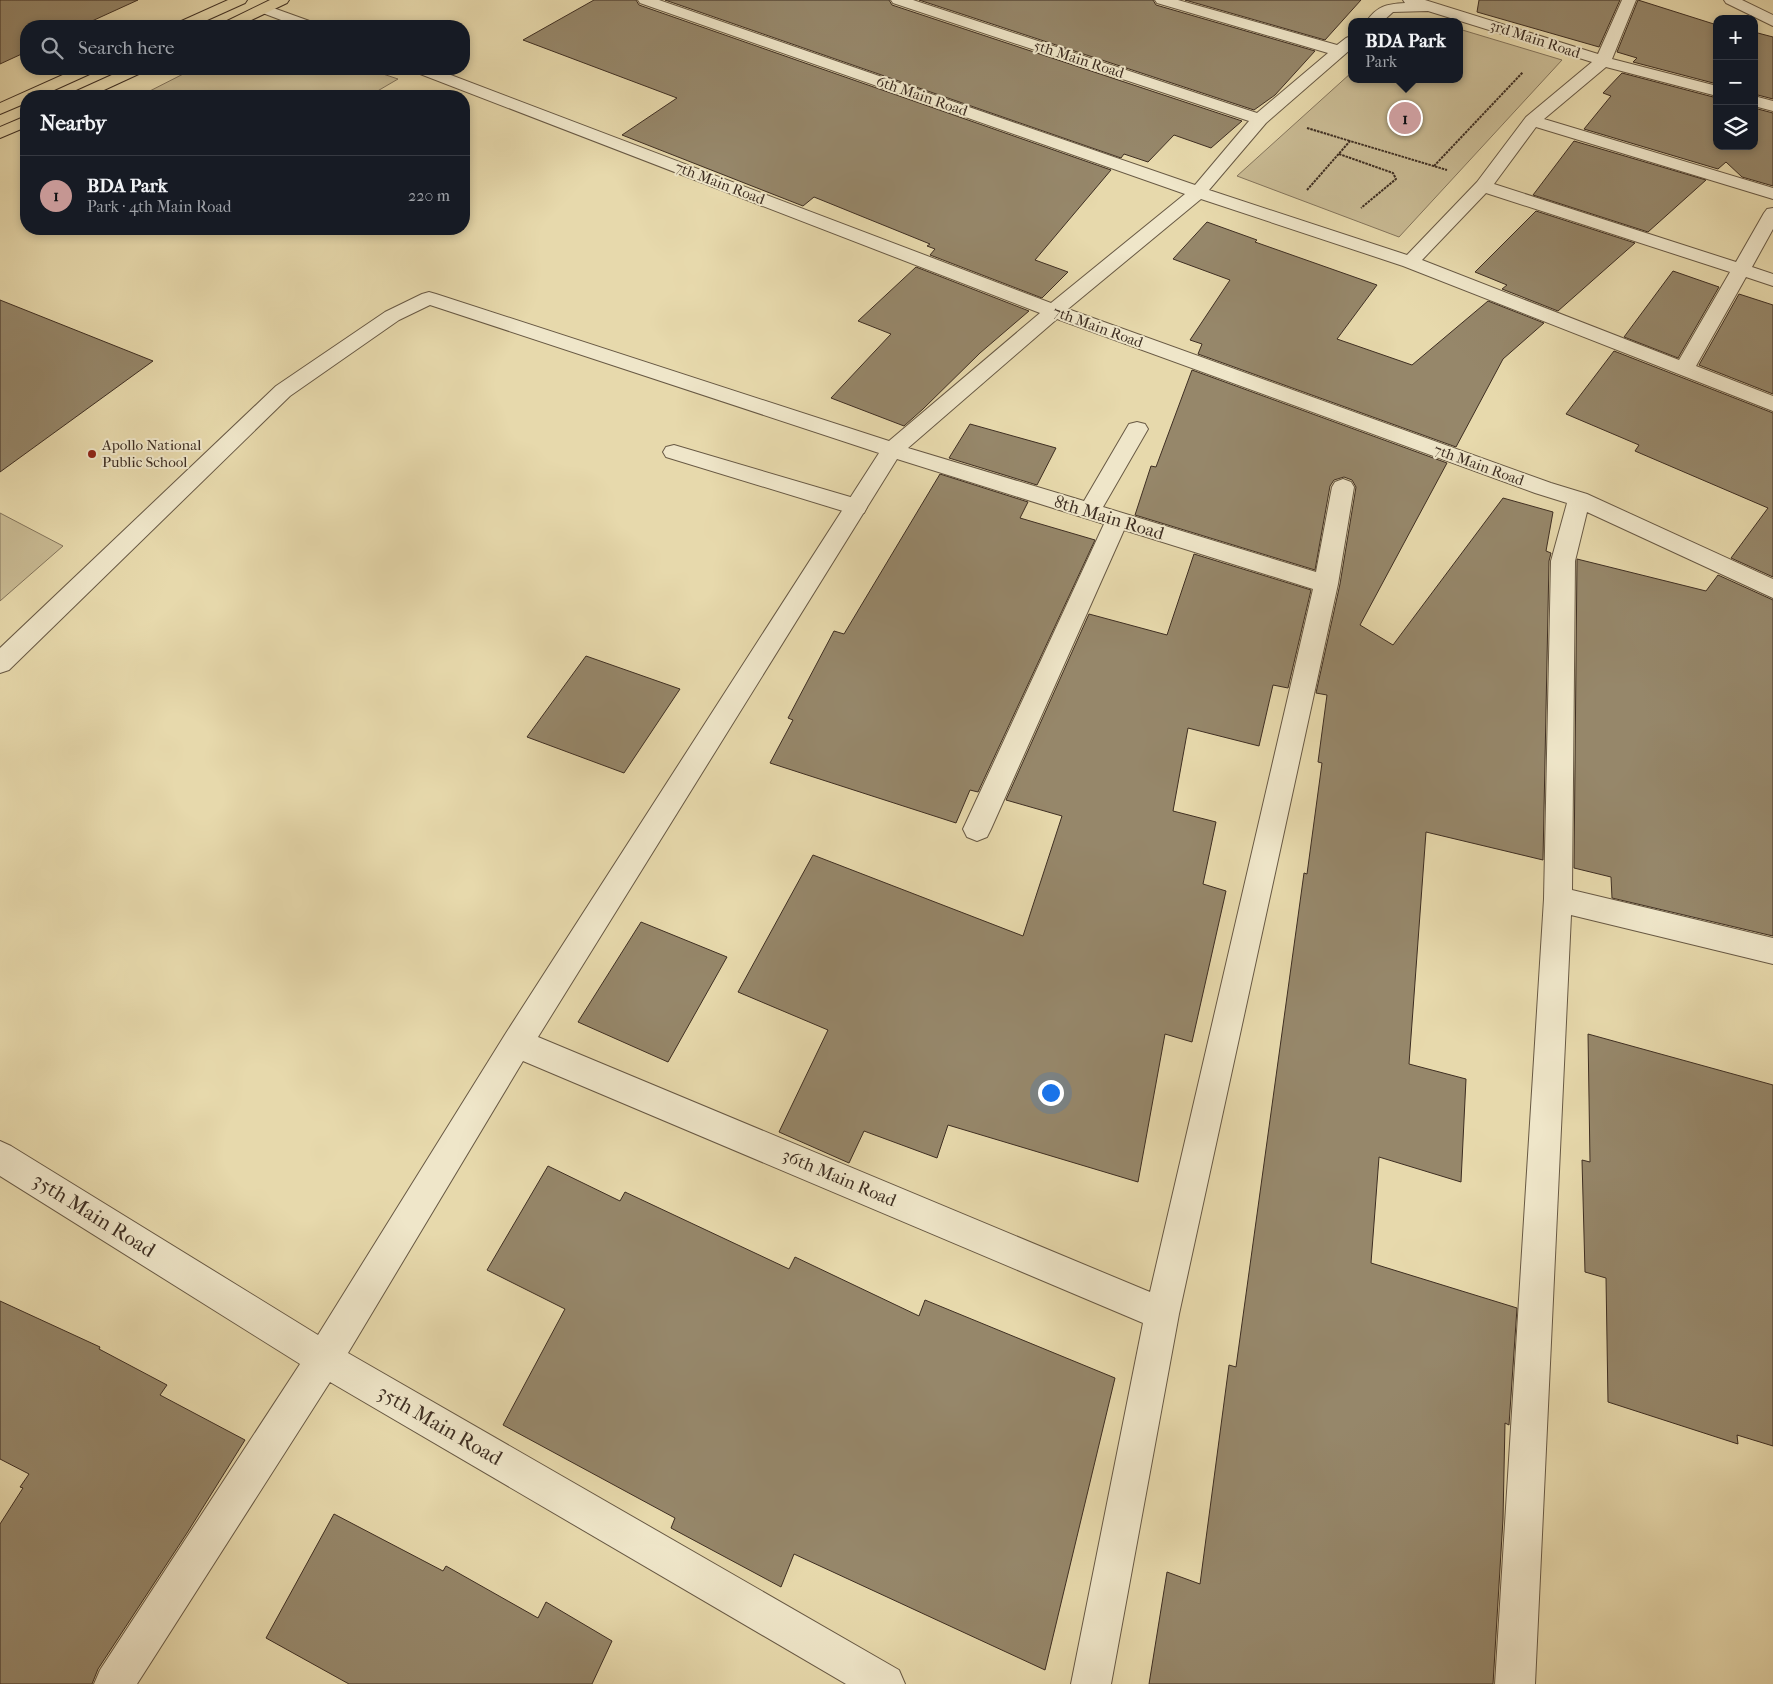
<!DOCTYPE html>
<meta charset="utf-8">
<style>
:root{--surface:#171b24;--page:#242831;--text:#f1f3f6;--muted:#9ea1a6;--line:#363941;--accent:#c59692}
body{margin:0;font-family:"IM FELL French Canon",serif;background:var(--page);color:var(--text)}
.controls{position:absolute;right:15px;top:15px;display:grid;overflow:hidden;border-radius:10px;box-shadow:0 2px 8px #0003}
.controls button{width:45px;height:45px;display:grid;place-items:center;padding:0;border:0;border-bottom:1px solid var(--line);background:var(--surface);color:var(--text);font:25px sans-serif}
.you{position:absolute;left:1050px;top:1092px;width:18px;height:18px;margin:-12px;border:4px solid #fff;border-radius:50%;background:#1a73e8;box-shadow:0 0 0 8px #1a73e833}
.badge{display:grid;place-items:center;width:32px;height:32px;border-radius:50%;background:var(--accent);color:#111;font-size:16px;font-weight:700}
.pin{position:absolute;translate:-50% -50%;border:2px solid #fff;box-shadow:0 1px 5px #0006}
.popup{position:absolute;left:1348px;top:18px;width:115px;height:65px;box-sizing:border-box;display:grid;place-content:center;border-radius:10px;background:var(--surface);filter:drop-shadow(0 1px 4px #0005);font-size:16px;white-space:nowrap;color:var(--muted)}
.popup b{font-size:19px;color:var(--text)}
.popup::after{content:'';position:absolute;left:50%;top:100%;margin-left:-10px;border:10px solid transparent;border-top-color:var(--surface)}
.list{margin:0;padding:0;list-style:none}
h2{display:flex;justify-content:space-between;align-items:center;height:65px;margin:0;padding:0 20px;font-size:21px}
h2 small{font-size:16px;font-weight:400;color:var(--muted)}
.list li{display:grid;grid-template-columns:32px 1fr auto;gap:15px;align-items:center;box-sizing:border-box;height:80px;padding:0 20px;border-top:1px solid var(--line)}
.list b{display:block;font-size:19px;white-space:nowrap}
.list p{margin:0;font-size:16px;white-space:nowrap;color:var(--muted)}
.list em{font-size:16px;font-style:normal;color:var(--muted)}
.icon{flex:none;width:28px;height:28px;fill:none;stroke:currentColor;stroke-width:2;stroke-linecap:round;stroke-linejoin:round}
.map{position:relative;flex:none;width:1773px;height:1684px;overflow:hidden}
.search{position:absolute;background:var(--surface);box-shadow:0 2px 8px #0003;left:20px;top:20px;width:450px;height:55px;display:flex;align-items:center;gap:12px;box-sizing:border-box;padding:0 18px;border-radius:20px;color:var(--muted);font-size:19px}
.panel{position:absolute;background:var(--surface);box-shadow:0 2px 8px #0003;left:20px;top:90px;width:450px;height:145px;border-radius:20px}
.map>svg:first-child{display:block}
.green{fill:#cabc95;stroke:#84755c}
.building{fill:#96876a;stroke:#3e2e22}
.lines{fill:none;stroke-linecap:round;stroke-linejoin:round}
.lane-casing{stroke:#685944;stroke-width:2}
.street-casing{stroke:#685944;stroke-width:2}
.highway-casing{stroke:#3e2e22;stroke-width:2}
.path{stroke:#3e2e22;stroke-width:2;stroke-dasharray:2.5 1;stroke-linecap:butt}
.lane{fill:#efe6c9;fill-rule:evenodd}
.street{fill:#efe6c9;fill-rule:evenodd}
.highway{fill:#e7d9ac;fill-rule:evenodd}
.poi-dot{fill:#8f2418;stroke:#efe6c9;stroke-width:2}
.labels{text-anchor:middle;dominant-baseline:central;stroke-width:4;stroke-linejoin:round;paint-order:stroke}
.far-street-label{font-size:15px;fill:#3e2e22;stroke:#efe6c9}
.far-poi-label{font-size:15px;fill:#3e2e22;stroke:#efe6c9;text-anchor:start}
.street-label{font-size:18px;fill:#3e2e22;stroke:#efe6c9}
.near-street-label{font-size:21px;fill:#3e2e22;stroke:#efe6c9}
</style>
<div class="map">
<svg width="1773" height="1684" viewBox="0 0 1773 1684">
<rect width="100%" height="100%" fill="#e7d9ac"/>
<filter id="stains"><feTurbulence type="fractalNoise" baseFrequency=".004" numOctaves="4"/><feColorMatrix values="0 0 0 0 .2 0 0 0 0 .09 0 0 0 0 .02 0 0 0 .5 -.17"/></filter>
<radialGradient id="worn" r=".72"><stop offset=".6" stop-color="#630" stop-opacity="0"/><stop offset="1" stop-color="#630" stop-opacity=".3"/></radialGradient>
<g class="green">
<polygon points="1459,29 1562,60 1399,237 1237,176 1351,73 1351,79 1459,79"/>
<polygon points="193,69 368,69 398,79 369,96 140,96"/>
<polygon points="0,513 63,546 0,601"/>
</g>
<g class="building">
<polygon points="0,0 138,0 81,26 26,26 26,52 0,64"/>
<polygon points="594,0 636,0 639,5 1111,170 1035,260 1068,272 1042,298 930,255 935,249 927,246 930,244 814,197 803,206 622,135 677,98 523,40"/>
<polygon points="665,0 889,0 892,5 1242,121 1211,148 1174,135 1148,162 1124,154 1121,158"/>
<polygon points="919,0 1153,0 1156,5 1315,51 1275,95 1254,110"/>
<polygon points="1185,0 1361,0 1325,40"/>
<polygon points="1479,0 1620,0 1599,47 1477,12"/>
<polygon points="1638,0 1717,25 1717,84 1633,62 1637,58 1617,52"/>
<polygon points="1754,32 1773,37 1773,99 1754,94"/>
<polygon points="1622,73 1717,98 1717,146 1754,146 1754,108 1773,113 1773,186 1742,177 1726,162 1718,169 1584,129 1611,96 1603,93"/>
<polygon points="1574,141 1706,180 1648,232 1533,195"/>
<polygon points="1536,211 1635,243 1558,311 1502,289 1507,285 1475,272"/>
<polygon points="1207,222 1257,240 1255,242 1377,285 1337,339 1412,365 1488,301 1544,323 1503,359 1456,447 1198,354 1202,344 1190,340 1230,280 1173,259"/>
<polygon points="916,267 1029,311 980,353 923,409 904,426 831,398 891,334 858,321"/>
<polygon points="1673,271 1719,287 1678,358 1624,337"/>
<polygon points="1739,294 1773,305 1773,394 1699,365"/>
<polygon points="0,300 153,361 0,472"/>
<polygon points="1614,351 1773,413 1773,577 1731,558 1768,508 1635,451 1639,445 1566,414"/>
<polygon points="1192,370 1447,463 1360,625 1393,645 1503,498 1553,512 1546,551 1551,553 1549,561 1543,860 1426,832 1409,1064 1466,1079 1461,1182 1379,1157 1371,1263 1517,1308 1509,1425 1505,1423 1503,1519 1493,1684 1149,1684 1167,1572 1200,1584 1229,1365 1236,1367 1304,873 1307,874 1322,763 1318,762 1327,695 1316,693 1340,584 1356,487 1352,480 1344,477 1334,480 1330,486 1315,570 1135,515 1151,466 1156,467"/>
<polygon points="970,424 1056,448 1037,485 949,458"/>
<polygon points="940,474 1028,502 1020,518 1095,540 978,792 970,790 956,823 770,763 793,720 788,718 834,631 844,634"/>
<polygon points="1194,554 1311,590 1288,688 1273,685 1259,746 1188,728 1173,811 1216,822 1203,884 1226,891 1192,1042 1165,1034 1138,1182 948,1125 937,1158 864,1131 849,1163 779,1132 828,1030 738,992 813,855 1023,936 1062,816 1006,800 1089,614 1167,635"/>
<polygon points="1577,559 1706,591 1718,575 1773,600 1773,936 1612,898 1611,877 1574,868"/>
<polygon points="586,656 680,689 624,773 527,737"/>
<polygon points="641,922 727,957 668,1062 578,1022"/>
<polygon points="1588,1034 1773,1085 1773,1446 1737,1435 1738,1444 1608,1402 1606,1278 1585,1272 1582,1160 1590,1162"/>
<polygon points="548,1166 620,1201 625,1192 789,1269 795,1257 919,1316 925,1300 1115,1378 1045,1670 794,1554 781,1587 671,1528 675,1518 503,1425 565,1309 487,1270"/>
<polygon points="0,1301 100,1347 99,1349 167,1385 160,1395 245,1440 187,1533 98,1669 92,1684 0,1684 0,1524 23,1488 20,1487 29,1474 0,1459"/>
<polygon points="334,1514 443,1571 446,1566 538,1618 546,1602 612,1641 592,1684 349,1684 266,1638"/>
</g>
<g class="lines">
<defs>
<polygon id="lane" points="674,445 864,501 867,507 864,513 856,515 666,457 663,452 666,447"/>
<g id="street">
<path d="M 638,0 L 659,0 L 1195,185 L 1249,121 L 893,3 L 891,0 L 913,0 L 1257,113 L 1328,53 L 1157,3 L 1155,0 L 1178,0 L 1337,45 L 1346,38 L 1351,36 L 1351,49 L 1266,123 L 1209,190 L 1407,255 L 1477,182 L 1526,117 L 1592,62 L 1428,11 L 1393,12 L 1382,22 L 1366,22 C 1377,6 1386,4 1405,3 L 1403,0 L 1425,0 L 1598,54 L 1622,0 L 1636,0 L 1612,59 L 1717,86 L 1717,96 L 1606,67 L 1544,119 L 1773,188 L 1773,199 L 1536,127 L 1494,184 L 1736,262 L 1764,213 L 1767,209 L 1773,208 L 1773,229 L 1752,267 L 1773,274 L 1773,286 L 1746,277 L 1696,366 L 1773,396 L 1773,411 L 1403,266 L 1201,199 L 1068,309 L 1551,483 L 1587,494 L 1773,579 L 1773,598 L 1587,512 L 1575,561 L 1572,890 L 1773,938 L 1773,964 L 1571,915 L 1535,1684 L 1495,1684 L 1544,899 L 1551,561 L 1567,503 L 1535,493 L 1057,319 L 908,448 L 1084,501 L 1129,424 L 1137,422 L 1145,424 L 1148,429 L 1103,507 L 1316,572 L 1332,487 L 1335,482 L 1343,479 L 1351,482 L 1354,487 L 1338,584 L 1179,1314 L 1111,1684 L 1071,1684 L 1143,1323 L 523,1061 L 348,1353 L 899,1670 L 905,1684 L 846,1684 L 330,1382 L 137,1684 L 94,1684 L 100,1670 L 300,1364 L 0,1176 L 0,1141 L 11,1146 L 318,1335 L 506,1033 L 879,453 L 430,305 L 399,320 L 290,396 L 9,670 L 0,673 L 0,648 L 276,386 L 385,312 L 422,294 L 429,292 L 436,294 L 889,441 L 1040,313 L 415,72 L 413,69 L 435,69 L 1051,303 L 1185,194 L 640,3 ZM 1486,193 L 1730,272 L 1679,360 L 1422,260 ZM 897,459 L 1104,524 L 963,829 L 967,837 L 977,841 L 987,837 L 991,829 L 1124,530 L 1313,589 L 1150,1292 L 538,1037 Z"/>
<polygon points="1724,0 1742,0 1773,15 1773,26 1726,3"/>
<polygon points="265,5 315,23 318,26 297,26 260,12 258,9 260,6"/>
<polygon points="1754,96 1773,101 1773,111 1754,106"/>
</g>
<g id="highway">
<polygon points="228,0 247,0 245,3 194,26 174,26 177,23"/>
<polygon points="270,0 289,0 287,3 239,26 220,26 223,23"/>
<polygon points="76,69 96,69 94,72 41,96 26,96 26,103 0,114 0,103"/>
<polygon points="125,69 145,69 143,72 91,96 70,96 72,93"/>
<polygon points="26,116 26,127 0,138 0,127"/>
</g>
</defs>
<use href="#lane" class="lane-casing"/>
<use href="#street" class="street-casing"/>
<use href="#highway" class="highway-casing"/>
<g class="path">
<polyline points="1307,128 1350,141"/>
<polyline points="1339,154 1393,173 1396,179 1361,208"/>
<polyline points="1434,166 1523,72"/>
<polyline points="1307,190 1350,141 1447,170"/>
</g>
<use href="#lane" class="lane"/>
<use href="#street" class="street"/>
<use href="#highway" class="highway"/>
</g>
<circle class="poi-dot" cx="92" cy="454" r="5"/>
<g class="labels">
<g class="far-street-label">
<text transform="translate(1535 39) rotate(18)">3rd Main Road</text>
<text transform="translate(1079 59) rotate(18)">5th Main Road</text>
<text transform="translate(922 96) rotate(19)">6th Main Road</text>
<text transform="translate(720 183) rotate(21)">7th Main Road</text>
<text transform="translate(1098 327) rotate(20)">7th Main Road</text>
<text transform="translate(1479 465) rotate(20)">7th Main Road</text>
</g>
<g class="far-poi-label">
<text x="102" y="445">Apollo National<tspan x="102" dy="17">Public School</tspan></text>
</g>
<g class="street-label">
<text transform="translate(1109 518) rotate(17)">8th Main Road</text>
<text transform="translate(839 1178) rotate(23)">36th Main Road</text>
</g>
<g class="near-street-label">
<text transform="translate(94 1215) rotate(32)">35th Main Road</text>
<text transform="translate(440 1425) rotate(30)">35th Main Road</text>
</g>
</g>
<rect width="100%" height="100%" filter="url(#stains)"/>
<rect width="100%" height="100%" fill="url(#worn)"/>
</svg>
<div class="controls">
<button>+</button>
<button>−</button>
<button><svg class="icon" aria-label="layers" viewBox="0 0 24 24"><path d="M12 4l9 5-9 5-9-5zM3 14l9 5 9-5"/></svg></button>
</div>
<div class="you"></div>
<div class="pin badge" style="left:1405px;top:118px">1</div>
<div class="popup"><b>BDA Park</b>Park</div>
<div class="search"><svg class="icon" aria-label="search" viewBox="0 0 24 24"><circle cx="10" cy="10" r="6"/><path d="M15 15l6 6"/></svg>Search here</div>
<section class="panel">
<h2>Nearby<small></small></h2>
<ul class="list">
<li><span class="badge">1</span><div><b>BDA Park</b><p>Park · 4th Main Road</p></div><em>220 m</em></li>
</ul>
</section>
</div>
